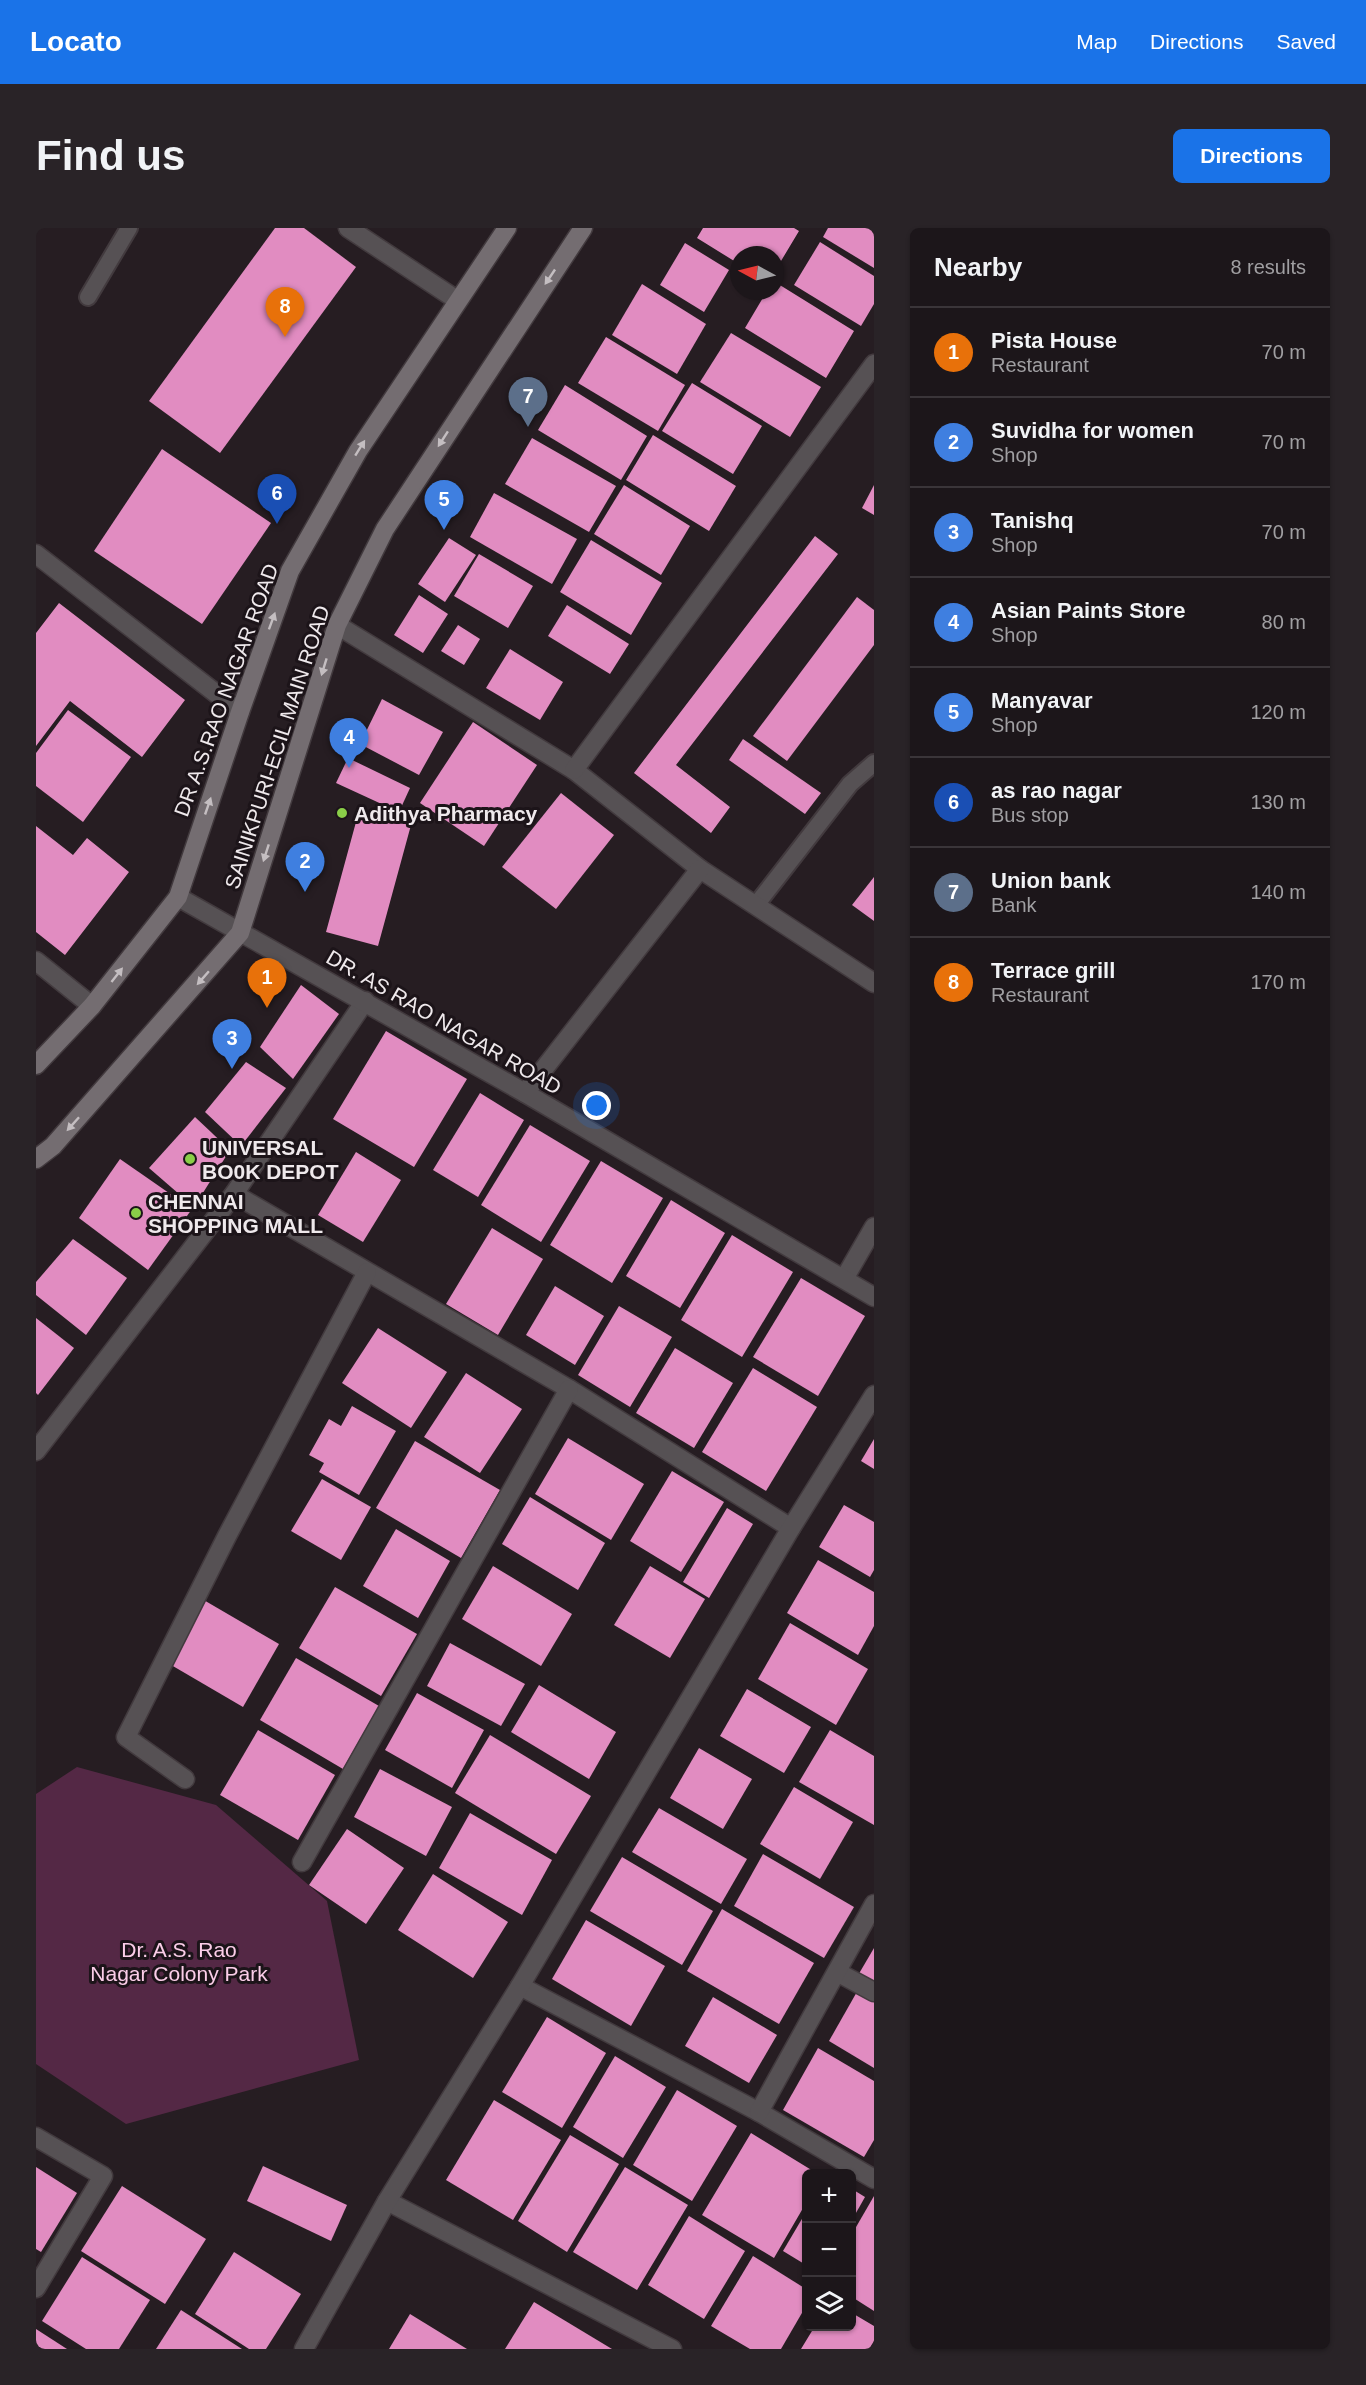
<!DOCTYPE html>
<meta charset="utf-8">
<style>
:root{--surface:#1c161a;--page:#292327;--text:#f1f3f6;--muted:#a09fa2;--line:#3a3539;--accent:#1a73e8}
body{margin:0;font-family:Arial,sans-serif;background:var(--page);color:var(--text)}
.controls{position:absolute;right:18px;bottom:18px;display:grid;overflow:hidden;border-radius:9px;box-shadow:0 2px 4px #0004}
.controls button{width:54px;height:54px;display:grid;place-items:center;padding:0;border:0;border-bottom:2px solid var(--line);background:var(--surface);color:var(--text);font:30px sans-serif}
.compass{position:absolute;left:694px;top:18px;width:54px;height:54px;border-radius:50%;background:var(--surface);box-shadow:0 2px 4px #0004;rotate:277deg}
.you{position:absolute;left:561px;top:878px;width:21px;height:21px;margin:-15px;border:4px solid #fff;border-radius:50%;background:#1a73e8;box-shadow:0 0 0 9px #1a73e833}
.badge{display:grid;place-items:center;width:39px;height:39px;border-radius:50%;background:var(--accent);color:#fff;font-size:20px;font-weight:700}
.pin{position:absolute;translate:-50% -50px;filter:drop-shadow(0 2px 3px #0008)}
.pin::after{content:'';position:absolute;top:32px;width:21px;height:18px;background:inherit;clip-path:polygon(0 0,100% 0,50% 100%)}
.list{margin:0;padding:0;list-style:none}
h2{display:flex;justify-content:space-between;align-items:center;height:78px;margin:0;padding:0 24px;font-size:26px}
h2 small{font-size:20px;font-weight:400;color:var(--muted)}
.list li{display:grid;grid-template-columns:39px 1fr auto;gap:18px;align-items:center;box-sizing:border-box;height:90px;padding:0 24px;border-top:2px solid var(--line)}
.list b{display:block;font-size:22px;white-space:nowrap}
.list p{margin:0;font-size:20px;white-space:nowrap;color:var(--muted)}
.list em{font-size:20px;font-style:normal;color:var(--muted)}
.icon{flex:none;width:33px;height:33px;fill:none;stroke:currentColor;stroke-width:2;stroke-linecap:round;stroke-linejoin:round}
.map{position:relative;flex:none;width:838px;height:2121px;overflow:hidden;border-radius:9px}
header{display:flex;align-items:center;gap:36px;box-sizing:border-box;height:84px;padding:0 30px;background:var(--accent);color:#fff}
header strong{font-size:28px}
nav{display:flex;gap:33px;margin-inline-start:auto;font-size:21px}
.intro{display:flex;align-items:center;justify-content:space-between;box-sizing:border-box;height:144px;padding:0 36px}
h1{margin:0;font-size:42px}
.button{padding:15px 27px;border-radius:9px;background:var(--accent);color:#fff;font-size:21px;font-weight:700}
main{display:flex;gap:36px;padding:0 36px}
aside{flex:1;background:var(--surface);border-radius:9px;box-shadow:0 2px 4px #0004}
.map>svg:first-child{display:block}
.green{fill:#542845}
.building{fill:#e18cc1}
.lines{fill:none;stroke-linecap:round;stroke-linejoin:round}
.service-casing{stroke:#423a3e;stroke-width:20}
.minor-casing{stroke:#423a3e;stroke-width:21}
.tertiary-casing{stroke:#423a3e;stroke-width:21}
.secondary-casing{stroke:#423a3e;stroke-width:21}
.service{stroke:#565154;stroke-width:16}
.minor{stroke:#565154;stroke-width:18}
.tertiary{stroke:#565154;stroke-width:18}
.secondary{stroke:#746d71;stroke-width:18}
.oneway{fill:#c4bec1}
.poi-dot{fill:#8ace48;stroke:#1c1419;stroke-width:2}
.labels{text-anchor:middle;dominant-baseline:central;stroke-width:6;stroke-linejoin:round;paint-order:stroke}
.street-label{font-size:21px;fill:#efe9ec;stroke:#1c1419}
.poi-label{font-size:21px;font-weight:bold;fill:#efe9ec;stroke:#1c1419;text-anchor:start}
.park-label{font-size:21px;fill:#fbcde8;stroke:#1c1419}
</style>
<header>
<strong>Locato</strong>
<nav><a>Map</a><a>Directions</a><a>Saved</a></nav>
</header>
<div class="intro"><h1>Find us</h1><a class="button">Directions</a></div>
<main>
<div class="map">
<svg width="838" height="2121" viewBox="0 0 838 2121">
<rect width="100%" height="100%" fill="#261d22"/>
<polygon class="green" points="41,1539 180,1577 291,1673 323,1832 90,1896 0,1836 0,1566"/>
<g class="building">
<polygon points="239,0 268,0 320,39 184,225 113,173"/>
<polygon points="667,0 758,0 763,3 739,43 739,27 703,27 703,36 661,10"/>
<polygon points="792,0 838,0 838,40 787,9"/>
<polygon points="784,14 838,48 838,76 825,98 758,57"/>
<polygon points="649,15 693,42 668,84 624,57"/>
<polygon points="739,54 818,103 790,150 709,100 731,63 739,63"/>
<polygon points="606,56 670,96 641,146 576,107"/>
<polygon points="695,105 785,159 754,209 664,154"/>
<polygon points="570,109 649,157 622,203 542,155"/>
<polygon points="656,155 726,198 697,246 626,203"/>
<polygon points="529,157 611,208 585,252 502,202"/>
<polygon points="617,207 700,258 673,303 590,252"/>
<polygon points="496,210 580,258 553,304 469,256"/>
<polygon points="126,221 235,295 166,396 58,323"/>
<polygon points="588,257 654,298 625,347 558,306"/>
<polygon points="838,257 838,287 826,280"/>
<polygon points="458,265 541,311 516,356 434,309"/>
<polygon points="779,308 802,326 640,537 694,579 675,605 598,545"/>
<polygon points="413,310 440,327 409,374 382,356"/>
<polygon points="555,312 626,355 595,407 524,364"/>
<polygon points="443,326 497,358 472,400 418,368"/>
<polygon points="383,367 412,386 387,425 358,407"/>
<polygon points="821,369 838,382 838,417 751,533 717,508"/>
<polygon points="23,375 149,472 106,529 34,473 0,518 0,405"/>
<polygon points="531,377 593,416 574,446 512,408"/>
<polygon points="422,397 444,411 428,437 405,423"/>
<polygon points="474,421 527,454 504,492 450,460"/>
<polygon points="346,471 407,504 383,547 324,516"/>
<polygon points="32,482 95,529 47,594 0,558 0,525"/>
<polygon points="437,494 501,537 448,618 384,575"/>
<polygon points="707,511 785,565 769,586 693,532"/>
<polygon points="312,530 374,560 363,584 300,555"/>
<polygon points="525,565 578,607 520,681 466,639"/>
<polygon points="323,583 375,597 342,718 290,704"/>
<polygon points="0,598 37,627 51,610 93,644 29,727 0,704"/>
<polygon points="838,649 838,693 816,677"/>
<polygon points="265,757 303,786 257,851 224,819"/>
<polygon points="350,803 431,851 378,939 297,891"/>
<polygon points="210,834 250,860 205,918 169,884"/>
<polygon points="444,865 488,892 442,969 397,942"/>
<polygon points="159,889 194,922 158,979 113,940"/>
<polygon points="494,897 554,933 505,1014 445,977"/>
<polygon points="320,924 365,952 327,1014 282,987"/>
<polygon points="84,931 156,981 112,1042 43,990"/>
<polygon points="565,933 627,970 576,1055 514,1017"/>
<polygon points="635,972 689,1005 644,1080 590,1048"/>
<polygon points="456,1000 507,1031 462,1107 410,1076"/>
<polygon points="696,1007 757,1044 706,1129 645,1092"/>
<polygon points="37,1011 91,1050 50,1107 0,1067 0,1054"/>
<polygon points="765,1050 829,1088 782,1168 717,1129"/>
<polygon points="519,1058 568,1088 539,1137 490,1107"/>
<polygon points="583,1078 636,1109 594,1179 542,1147"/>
<polygon points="0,1090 38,1120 2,1167 0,1165"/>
<polygon points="342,1100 411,1144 375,1200 306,1155"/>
<polygon points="639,1120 697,1155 658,1220 600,1185"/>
<polygon points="717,1140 781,1179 730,1263 666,1224"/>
<polygon points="430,1145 486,1181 444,1245 388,1209"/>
<polygon points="316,1178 360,1203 323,1267 283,1244 288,1235 273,1227 293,1191 305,1198"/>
<polygon points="532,1210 608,1256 575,1312 499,1266"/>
<polygon points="838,1211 838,1241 825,1233"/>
<polygon points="379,1213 464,1262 425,1330 340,1280"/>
<polygon points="636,1243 688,1274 645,1344 594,1313"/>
<polygon points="286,1251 335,1279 305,1332 255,1303"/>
<polygon points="494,1269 569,1315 542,1362 466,1316"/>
<polygon points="808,1277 838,1294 838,1342 834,1349 783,1319"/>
<polygon points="691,1280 717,1296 673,1370 647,1354"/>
<polygon points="360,1301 414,1333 382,1390 327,1358"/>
<polygon points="782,1332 838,1364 838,1398 822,1427 751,1385"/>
<polygon points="457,1338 536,1386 505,1438 426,1391"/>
<polygon points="614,1338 669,1371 634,1430 578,1397"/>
<polygon points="299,1359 381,1406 345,1468 263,1420"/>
<polygon points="166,1371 243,1416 207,1479 130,1434"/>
<polygon points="754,1395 832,1441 800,1497 722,1451"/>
<polygon points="414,1415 489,1456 465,1498 391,1458"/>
<polygon points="260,1430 343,1478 307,1541 224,1492"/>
<polygon points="503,1457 580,1504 553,1551 475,1504"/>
<polygon points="711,1461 775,1499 748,1545 684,1508"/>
<polygon points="381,1465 448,1502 416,1560 349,1522"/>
<polygon points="222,1502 299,1547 262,1612 184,1567"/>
<polygon points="794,1502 838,1528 838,1597 763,1554"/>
<polygon points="454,1507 555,1568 520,1626 419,1565"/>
<polygon points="663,1520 716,1551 687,1601 634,1570"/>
<polygon points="344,1541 416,1579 390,1628 318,1589"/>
<polygon points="758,1559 817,1594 784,1651 724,1616"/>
<polygon points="623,1580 711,1631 685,1676 596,1624"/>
<polygon points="434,1585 516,1632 486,1687 403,1640"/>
<polygon points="311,1601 368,1640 330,1696 273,1657"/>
<polygon points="727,1626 818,1679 788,1730 698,1678"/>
<polygon points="586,1629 677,1683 646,1737 554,1683"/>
<polygon points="397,1646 472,1694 437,1750 362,1702"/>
<polygon points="686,1681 778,1735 743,1796 651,1743"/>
<polygon points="550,1692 629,1738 595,1798 516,1751"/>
<polygon points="838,1720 838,1759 821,1749"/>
<polygon points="822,1762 838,1771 838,1840 793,1813"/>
<polygon points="677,1769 741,1807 713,1855 649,1818"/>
<polygon points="511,1789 570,1825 526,1900 466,1864"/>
<polygon points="782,1820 838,1853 838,1912 828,1929 747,1882"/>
<polygon points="579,1828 630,1859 587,1930 537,1899"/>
<polygon points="641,1862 701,1898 656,1973 597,1937"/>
<polygon points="458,1872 525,1912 477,1992 410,1952"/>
<polygon points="715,1905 782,1946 770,1946 770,1975 738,2030 666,1987"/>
<polygon points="534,1907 583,1936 531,2024 482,1993"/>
<polygon points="227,1938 311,1977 295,2013 211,1973"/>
<polygon points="0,1939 41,1965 5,2024 0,2021"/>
<polygon points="589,1939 652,1977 601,2062 537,2024"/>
<polygon points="86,1958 170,2011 129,2076 45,2023"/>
<polygon points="816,1961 829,1969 816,1992"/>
<polygon points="838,1968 838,2083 816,2069 816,2006"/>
<polygon points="770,1984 770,2037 747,2023"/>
<polygon points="653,1988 709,2023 668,2091 612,2057"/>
<polygon points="198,2024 265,2066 230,2121 213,2121 159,2086"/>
<polygon points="717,2028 770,2061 770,2078 745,2121 714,2121 675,2098"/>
<polygon points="46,2029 114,2072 83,2121 50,2121 6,2093"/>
<polygon points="498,2074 576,2121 469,2121"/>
<polygon points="145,2082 206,2121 120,2121"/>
<polygon points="816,2085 838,2098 838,2113 833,2121 765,2121 779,2098 816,2098"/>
<polygon points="374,2086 431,2121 353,2121"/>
<polygon points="0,2101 31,2121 0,2121"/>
</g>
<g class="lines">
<defs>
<g id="service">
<polyline points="52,69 93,0"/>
<polyline points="720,677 814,556 838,535"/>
</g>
<g id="minor">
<polyline points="312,0 421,72"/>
<polyline points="0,326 204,484"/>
<polyline points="301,397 538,542 664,641 838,755"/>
<polyline points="538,542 838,136"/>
<polyline points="0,733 56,778"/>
<polyline points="489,865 664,641"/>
<polyline points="198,966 533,1161 755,1300"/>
<polyline points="808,1051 838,999"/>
<polyline points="0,1223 198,966 329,773"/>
<polyline points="149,1551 90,1509 191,1308 331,1044"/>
<polyline points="266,1634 533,1161"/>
<polyline points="801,1744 838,1764"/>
<polyline points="484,1758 723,1884 838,1951"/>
<polyline points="723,1884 838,1676"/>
<polyline points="0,1909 67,1948 0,2060"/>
<polyline points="351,1973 636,2121"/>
<polyline points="268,2121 351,1973 484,1758 755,1300 838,1167"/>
</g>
<polyline id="tertiary" points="142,669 489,865 838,1069"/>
<g id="secondary">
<polyline points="0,837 56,778 142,669 204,484 254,343 322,223 471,0"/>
<polyline points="0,931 17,918 204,705 301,397 349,301 547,0"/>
</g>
</defs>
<use href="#service" class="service-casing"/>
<use href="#minor" class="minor-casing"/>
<use href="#tertiary" class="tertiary-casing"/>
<use href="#secondary" class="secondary-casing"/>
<use href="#service" class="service"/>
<use href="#minor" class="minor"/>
<use href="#tertiary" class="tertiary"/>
<use href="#secondary" class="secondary"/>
</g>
<defs><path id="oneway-solid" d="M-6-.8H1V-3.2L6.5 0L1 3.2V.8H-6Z" transform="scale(1.5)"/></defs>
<g class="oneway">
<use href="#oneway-solid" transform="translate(514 49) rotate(124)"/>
<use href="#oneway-solid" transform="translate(407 211) rotate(123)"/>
<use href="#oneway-solid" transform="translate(324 220) rotate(-58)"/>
<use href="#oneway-solid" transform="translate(236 393) rotate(-70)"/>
<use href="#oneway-solid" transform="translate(288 439) rotate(107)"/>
<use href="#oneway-solid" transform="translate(172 578) rotate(-71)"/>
<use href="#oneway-solid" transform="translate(230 625) rotate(108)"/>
<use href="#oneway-solid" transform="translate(81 747) rotate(-52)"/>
<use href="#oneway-solid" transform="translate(167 750) rotate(131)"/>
<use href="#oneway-solid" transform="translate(37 896) rotate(132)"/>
</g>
<g class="poi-dot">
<circle cx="306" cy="585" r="6"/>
<circle cx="154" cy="931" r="6"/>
<circle cx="100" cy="985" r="6"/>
</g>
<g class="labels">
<g class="street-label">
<text transform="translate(190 462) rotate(-70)">DR A.S.RAO NAGAR ROAD</text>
<text transform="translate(241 519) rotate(-72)">SAINIKPURI-ECIL MAIN ROAD</text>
<text transform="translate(408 794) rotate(30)">DR. AS RAO NAGAR ROAD</text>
</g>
<g class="poi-label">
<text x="318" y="585">Adithya Pharmacy</text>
<text x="166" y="919">UNIVERSAL<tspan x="166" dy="24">BO0K DEPOT</tspan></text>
<text x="112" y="973">CHENNAI<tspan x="112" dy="24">SHOPPING MALL</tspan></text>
</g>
<g class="park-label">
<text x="143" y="1721">Dr. A.S. Rao<tspan x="143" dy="24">Nagar Colony Park</tspan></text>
</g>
</g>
</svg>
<div class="controls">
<button>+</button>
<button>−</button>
<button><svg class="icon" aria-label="layers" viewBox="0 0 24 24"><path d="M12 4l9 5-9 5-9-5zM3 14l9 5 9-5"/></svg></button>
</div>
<svg class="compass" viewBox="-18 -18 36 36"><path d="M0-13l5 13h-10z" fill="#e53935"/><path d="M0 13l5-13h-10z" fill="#a09fa2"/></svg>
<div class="you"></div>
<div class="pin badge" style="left:231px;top:780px;background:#e8710a">1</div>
<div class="pin badge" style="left:269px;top:664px;background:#3f7fe0">2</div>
<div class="pin badge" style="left:196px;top:841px;background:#3f7fe0">3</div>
<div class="pin badge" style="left:313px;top:540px;background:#3f7fe0">4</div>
<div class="pin badge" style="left:408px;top:302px;background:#3f7fe0">5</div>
<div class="pin badge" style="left:241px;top:296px;background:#1a4fb4">6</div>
<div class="pin badge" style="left:492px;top:199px;background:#5c6f8a">7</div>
<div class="pin badge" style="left:249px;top:109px;background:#e8710a">8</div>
</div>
<aside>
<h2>Nearby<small>8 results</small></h2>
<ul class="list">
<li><span class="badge" style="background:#e8710a">1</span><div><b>Pista House</b><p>Restaurant</p></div><em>70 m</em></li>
<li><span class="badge" style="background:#3f7fe0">2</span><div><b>Suvidha for women</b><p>Shop</p></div><em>70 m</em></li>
<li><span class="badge" style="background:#3f7fe0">3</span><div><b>Tanishq</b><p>Shop</p></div><em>70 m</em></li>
<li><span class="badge" style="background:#3f7fe0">4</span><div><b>Asian Paints Store</b><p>Shop</p></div><em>80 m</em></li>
<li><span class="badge" style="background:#3f7fe0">5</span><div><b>Manyavar</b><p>Shop</p></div><em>120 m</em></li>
<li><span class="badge" style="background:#1a4fb4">6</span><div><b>as rao nagar</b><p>Bus stop</p></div><em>130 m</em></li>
<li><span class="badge" style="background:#5c6f8a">7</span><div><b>Union bank</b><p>Bank</p></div><em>140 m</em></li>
<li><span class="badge" style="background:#e8710a">8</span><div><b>Terrace grill</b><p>Restaurant</p></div><em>170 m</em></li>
</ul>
</aside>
</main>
